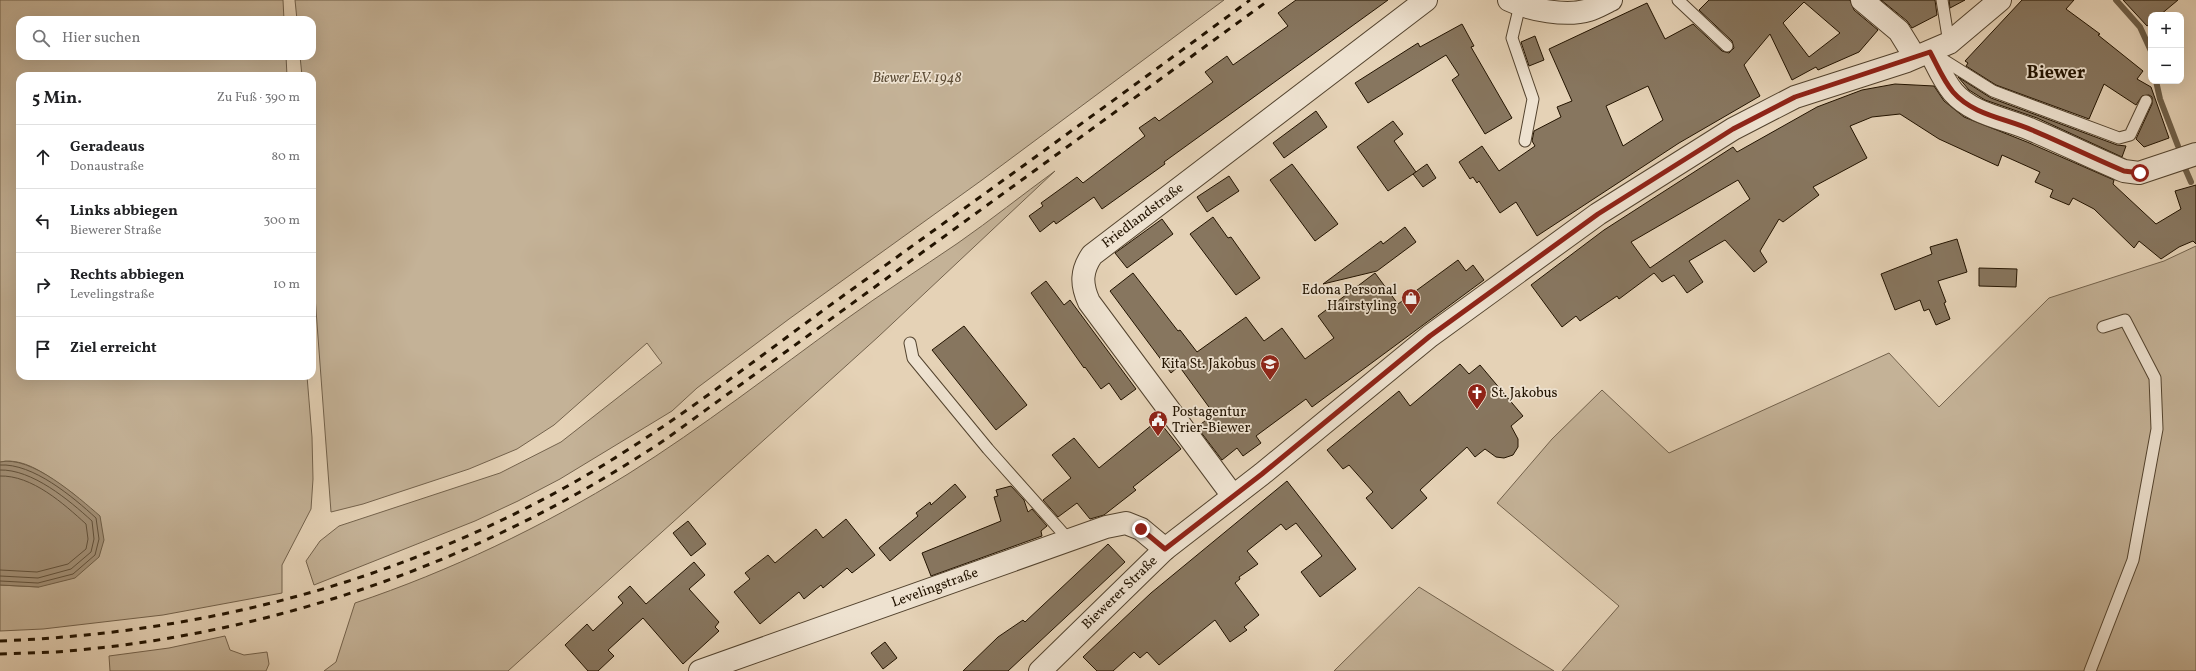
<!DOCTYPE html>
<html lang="de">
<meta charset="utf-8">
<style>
:root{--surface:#fff;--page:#f6f6f6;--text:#202124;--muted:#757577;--line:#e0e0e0}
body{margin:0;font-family:Vollkorn,serif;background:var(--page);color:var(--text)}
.controls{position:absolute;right:12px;top:12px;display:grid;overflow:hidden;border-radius:8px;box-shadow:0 4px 16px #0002}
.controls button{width:36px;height:36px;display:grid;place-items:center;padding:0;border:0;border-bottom:1px solid var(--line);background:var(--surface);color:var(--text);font:20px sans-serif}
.stop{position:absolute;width:12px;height:12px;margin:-9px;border:3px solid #8f2418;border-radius:50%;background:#fff}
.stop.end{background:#8f2418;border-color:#fff;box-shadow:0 1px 4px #0008}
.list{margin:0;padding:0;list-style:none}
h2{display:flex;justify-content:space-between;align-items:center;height:52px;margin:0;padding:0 16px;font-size:17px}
h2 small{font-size:13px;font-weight:400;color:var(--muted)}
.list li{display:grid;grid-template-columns:26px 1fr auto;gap:12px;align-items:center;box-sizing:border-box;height:64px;padding:0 16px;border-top:1px solid var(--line)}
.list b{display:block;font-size:15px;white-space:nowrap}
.list p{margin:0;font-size:13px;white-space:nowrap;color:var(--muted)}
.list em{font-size:13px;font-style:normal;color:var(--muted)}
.icon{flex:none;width:22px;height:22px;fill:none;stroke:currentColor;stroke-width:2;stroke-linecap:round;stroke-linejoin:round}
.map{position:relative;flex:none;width:2196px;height:671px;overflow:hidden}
.search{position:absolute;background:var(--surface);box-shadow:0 4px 16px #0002;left:16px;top:16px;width:300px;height:44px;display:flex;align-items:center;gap:10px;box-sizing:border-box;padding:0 14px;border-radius:12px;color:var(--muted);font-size:15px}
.panel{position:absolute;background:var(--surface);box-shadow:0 4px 16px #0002;left:16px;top:72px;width:300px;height:308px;border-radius:12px}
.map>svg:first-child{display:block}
.green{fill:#c4b297;stroke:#73624c}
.water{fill:#a39178;stroke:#6f5f48}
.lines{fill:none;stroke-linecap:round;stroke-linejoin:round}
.shore{stroke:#62523c;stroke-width:1}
.stream{stroke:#6f5f48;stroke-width:6}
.building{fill:#87765f;stroke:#221300;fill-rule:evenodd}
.service-casing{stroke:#53432e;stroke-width:13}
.minor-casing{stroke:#53432e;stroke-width:24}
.service{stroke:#eee2d0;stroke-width:11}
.minor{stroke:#eee2d0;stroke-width:22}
.rail{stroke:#221300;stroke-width:3;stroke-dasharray:7 7;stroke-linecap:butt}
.route{stroke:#8f2418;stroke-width:5}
.labels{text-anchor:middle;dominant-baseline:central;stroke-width:3.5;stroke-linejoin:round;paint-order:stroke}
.park-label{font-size:14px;font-style:italic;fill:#5b4b35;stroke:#eee2d0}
.street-label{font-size:14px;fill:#221300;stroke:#eee2d0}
.poi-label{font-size:14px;fill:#221300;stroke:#eee2d0;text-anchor:end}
.district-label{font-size:18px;font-weight:bold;fill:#221300;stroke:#eee2d0}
</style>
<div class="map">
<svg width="2196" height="671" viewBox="0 0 2196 671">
<rect width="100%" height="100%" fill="#e5d2b6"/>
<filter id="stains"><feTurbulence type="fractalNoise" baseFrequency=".005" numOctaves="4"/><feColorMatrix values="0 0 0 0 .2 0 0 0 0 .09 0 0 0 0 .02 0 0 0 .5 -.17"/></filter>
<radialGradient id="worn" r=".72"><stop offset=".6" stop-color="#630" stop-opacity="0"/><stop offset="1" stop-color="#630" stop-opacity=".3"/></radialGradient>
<g class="green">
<path d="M 0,0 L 283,0 L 284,20 L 20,20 L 20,56 L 286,56 L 287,76 L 20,76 L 20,376 L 307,376 L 312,437 L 313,479 L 311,509 L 282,565 L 282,593 L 163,615 L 43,629 L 0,631 L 0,585 L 39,587 L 75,495 C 54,481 27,456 0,462 Z"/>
<polygon points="295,0 1224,0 982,180 789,319 697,388 672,411 560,479 518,501 475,521 314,585 306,561 320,541 339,526 500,473 561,442 662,363 647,343 554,425 517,449 469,469 363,504 331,512 312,256 312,76 302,76 300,56 312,56 312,20 297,20"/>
<path d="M 1055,171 L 878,337 L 508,671 L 324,671 L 336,662 L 355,603 C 450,571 542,527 628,474 C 703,427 773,372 845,320 C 882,293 920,269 958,243 C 991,220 1022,195 1055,171 Z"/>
<polygon points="2196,246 2196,671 1562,671 1619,606 1497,503 1552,439 1602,390 1669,453 1889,353 1939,407 2049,298 2164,261"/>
<polygon points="1419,587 1554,671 1334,671"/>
<polygon points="225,636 230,650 244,655 267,652 269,664 266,671 110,671 109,656 169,648"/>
</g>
<path class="water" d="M 0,462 C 31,455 78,497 100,516 L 104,540 L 99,557 L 75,578 L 39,587 L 0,585 Z"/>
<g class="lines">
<g class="shore">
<path d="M 0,465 C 33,463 73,497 96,518 L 99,539 L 95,555 L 73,574 L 38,583 L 0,581"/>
<path d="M 0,470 C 32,469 69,500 92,521 L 94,539 L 91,552 L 71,569 L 38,578 L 0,576"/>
<path d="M 0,476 C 32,475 64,504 86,524 L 88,539 L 86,549 L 68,564 L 37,572 L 0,570"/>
</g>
<g class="stream">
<polyline points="2116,0 2140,27 2151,51"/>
<polyline points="2156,81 2160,99 2178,146"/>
<polyline points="2184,166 2191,182"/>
</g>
</g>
<g class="building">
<polygon points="1296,0 1388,0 1164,162 1165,164 1102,209 1094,197 1056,224 1054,221 1040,232 1029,216 1043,206 1041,203 1077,177 1083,183 1145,136 1139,128 1155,117 1159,121 1213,82 1205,72 1227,56 1233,65 1288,26 1278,13"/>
<path d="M 1709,0 L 1850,0 L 1854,10 L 1878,30 L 1859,52 L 1818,70 L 1816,67 L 1792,80 L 1770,34 L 1744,65 L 1760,96 L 1679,143 L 1537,236 L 1516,202 L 1500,213 L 1479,181 L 1477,183 L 1473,177 L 1470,179 L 1459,162 L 1482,146 L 1499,171 L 1535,146 L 1532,141 L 1534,131 L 1561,117 L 1557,107 L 1572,101 L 1549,49 L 1647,3 L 1665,39 L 1693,24 L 1722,51 L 1729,53 L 1734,48 L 1732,41 L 1699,10 ZM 1804,2 L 1840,33 L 1809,57 L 1783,23 ZM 1648,86 L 1663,120 L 1623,146 L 1606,106 Z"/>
<polygon points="1881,0 1935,0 1937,15 1912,28 1907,21"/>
<polygon points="1949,0 1965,0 1950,8"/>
<polygon points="2022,0 2074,0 2066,9 2100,34 2098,35 2143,71 2137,79 2151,87 2169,138 2144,147 2136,139 2152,104 2152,97 2149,95 2142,96 2136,105 2104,84 2089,119 1996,85 1966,66 1968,63 1965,61"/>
<polygon points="2123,0 2178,0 2160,15 2151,15 2151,23 2147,26"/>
<polygon points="1462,24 1474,46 1471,47 1512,118 1485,134 1452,80 1459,75 1446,55 1368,103 1355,83 1418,43 1420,47"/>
<polygon points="1535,36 1544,60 1529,66 1521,42"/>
<polygon points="1958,77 1991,98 2117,145 2126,146 2122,157 2037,118 1985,100 1969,90"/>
<path d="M 1895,84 L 1934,86 L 1944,101 L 1964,117 L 2027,142 L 2114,180 L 2113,184 L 2156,224 L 2181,209 L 2175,191 L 2196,185 L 2196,244 L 2193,241 L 2179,247 L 2161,259 L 2139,241 L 2134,248 L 2094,209 L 2073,198 L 2069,205 L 2050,197 L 2053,190 L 2035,182 L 2040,172 L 2002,155 L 1998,166 L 1939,139 L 1900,114 L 1872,117 L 1850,126 L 1867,158 L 1813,187 L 1819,195 L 1783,222 L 1779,219 L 1760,251 L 1767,262 L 1754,272 L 1725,240 L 1689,261 L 1703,282 L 1687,293 L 1674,275 L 1662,282 L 1654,273 L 1619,299 L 1617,296 L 1580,321 L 1576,316 L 1562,327 L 1531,285 L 1604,230 L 1733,147 L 1737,152 L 1817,107 L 1862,90 ZM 1738,180 L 1750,199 L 1650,268 L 1631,242 Z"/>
<polygon points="1316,111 1327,127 1284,158 1273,143"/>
<polygon points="1393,121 1403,134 1394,141 1416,172 1388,191 1357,147"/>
<polygon points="1292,164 1338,224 1315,241 1270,180"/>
<polygon points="1427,164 1436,178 1423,187 1413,174"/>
<polygon points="1229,176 1239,191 1207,212 1197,197"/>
<polygon points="1213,217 1228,238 1231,237 1260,278 1236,295 1190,234"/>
<polygon points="1162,219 1173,234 1127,268 1115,253"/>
<polygon points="1405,227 1416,242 1377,271 1323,284 1381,241 1383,244"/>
<polygon points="1957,239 1967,272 1938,281 1946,302 1944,303 1950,319 1936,325 1929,309 1924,311 1920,300 1895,310 1881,274 1932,254 1930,247"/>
<polygon points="1458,260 1466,271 1473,265 1484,280 1312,407 1306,399 1256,436 1261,443 1243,456 1237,448 1222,460 1197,427 1214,414 1179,366 1171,373 1110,291 1133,273 1178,331 1180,330 1197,352 1246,317 1264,341 1282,328 1305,359 1334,338 1318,316 1375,273 1398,304"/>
<polygon points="1979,268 2017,269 2016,287 1979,286"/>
<polygon points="1046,281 1064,305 1070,300 1136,389 1121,400 1109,383 1101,389 1085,367 1084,368 1031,293"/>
<polygon points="964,326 1027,405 996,430 932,350"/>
<polygon points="1460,364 1469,374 1480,365 1523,416 1511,426 1518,439 1518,447 1513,455 1504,458 1496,457 1485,449 1475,457 1467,447 1420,490 1427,498 1392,529 1366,498 1373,492 1349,465 1343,469 1327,450 1399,391 1410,406"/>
<polygon points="1158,420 1181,449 1133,487 1136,490 1104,515 1090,519 1077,503 1058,517 1043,500 1071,478 1052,455 1074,438 1099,468"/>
<polygon points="1287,481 1356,569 1320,597 1301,572 1322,556 1296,523 1286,530 1281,524 1247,551 1258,564 1239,577 1240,579 1235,583 1259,615 1244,627 1247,630 1230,642 1215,620 1159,665 1147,652 1140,658 1134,652 1113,671 1097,671 1083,657 1151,593"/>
<polygon points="955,484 966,497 890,561 879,548 918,516 916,513 930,502 931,505"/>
<polygon points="1011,486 1024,500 1028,512 1032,509 1047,526 1041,531 1042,536 931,576 922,553 1001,521 994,497 998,496 996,490"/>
<polygon points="846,519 875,555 852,573 847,568 823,588 821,585 804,599 799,592 760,624 734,592 750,579 745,573 768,555 775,563 816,529 823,538"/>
<polygon points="688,521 706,544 691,556 673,533"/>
<polygon points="1108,544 1125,562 1008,671 963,671 998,637 1023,620 1025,622"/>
<polygon points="694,562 705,575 689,589 719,622 715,627 719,631 683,664 643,618 608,650 614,656 598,671 588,671 565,645 587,624 593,631 623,603 618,597 630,586 646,604"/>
<polygon points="885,642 897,658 883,669 871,653"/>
</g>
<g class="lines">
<defs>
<g id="service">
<polyline points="1678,0 1727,46"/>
<polyline points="1942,0 1949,43"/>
<polyline points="1520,5 1512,38 1533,99 1525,141"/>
<polyline points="1934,54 1993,91 2119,138 2130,135 2146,101"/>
<polyline points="910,343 913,358 988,449 1069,540"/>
<polyline points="2090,671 2133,560 2157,429 2155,378 2125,320 2103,327"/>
</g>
<g id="minor">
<path d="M 1509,0 C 1530,10 1566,17 1589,10 C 1596,8 1604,3 1611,0"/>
<polyline points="1862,0 1899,31 1915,57"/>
<path d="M 1930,52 C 1937,65 1943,80 1953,92 C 1973,115 2005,118 2032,130 C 2063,143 2093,158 2124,171 L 2139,173 L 2196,154"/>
<path d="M 1233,496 L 1089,302 C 1081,284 1081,271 1092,255 L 1426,0"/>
<polyline points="700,671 1106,527 1126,523 1141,529 1165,549"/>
<polyline points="1040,671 1165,549 1262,474 1430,336 1598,214 1733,129 1795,97 1907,61 1949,43 2000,0"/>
</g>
</defs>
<use href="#service" class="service-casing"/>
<use href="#minor" class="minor-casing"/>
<use href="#service" class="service"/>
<use href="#minor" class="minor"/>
<g class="rail">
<path d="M 0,641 C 199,633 389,585 564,488 C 667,431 759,356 854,288 C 987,192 1119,97 1250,0"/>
<path d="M 0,654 C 22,653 45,653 68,651 C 281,633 489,558 666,439 L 1269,0"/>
</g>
</g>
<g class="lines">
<path class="route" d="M 1141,529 L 1165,549 L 1262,474 L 1430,336 L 1598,214 L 1733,129 L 1795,97 L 1930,52 C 1937,65 1943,80 1953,92 C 1973,115 2005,118 2032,130 C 2063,143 2093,158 2124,171 L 2140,173"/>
</g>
<defs>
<symbol id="shop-pin" viewBox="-11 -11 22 30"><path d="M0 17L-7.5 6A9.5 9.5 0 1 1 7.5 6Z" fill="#8f2418" stroke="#eee2d0"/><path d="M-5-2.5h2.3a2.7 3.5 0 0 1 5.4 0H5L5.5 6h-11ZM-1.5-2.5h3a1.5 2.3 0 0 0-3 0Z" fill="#fff"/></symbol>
<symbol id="school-pin" viewBox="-11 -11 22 30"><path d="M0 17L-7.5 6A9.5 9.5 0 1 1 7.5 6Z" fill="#8f2418" stroke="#eee2d0"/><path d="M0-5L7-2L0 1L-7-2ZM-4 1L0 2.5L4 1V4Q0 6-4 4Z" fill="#fff"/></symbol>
<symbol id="church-pin" viewBox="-11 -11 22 30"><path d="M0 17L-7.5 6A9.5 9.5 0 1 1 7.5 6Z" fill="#8f2418" stroke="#eee2d0"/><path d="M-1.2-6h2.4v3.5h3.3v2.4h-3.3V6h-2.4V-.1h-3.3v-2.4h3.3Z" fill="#fff"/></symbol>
<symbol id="civic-pin" viewBox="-11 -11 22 30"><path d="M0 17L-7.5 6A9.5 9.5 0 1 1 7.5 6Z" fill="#8f2418" stroke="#eee2d0"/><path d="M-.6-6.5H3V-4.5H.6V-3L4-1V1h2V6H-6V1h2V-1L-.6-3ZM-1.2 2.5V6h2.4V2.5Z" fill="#fff"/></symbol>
</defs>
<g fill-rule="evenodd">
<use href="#shop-pin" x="1400" y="287" width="22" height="30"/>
<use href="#school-pin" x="1259" y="353" width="22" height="30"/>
<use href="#church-pin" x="1466" y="382" width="22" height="30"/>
<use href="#civic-pin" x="1147" y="409" width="22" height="30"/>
</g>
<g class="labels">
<g class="park-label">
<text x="917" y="78">Biewer E.V. 1948</text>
</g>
<g class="street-label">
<text transform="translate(1143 216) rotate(-37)">Friedlandstraße</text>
<text transform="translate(935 588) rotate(-20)">Levelingstraße</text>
<text transform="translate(1120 593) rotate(-44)">Biewerer Straße</text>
</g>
<g class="poi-label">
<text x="1397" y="290">Edona Personal<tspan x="1397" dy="16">Hairstyling</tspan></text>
<text x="1256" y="364">Kita St. Jakobus</text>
<text x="1491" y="393" text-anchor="start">St. Jakobus</text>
<text x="1172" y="412" text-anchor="start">Postagentur<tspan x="1172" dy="16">Trier-Biewer</tspan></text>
</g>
<g class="district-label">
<text x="2056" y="73">Biewer</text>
</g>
</g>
<rect width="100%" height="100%" filter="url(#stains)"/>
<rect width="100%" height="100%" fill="url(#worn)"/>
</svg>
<div class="controls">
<button>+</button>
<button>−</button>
</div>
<div class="stop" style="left:2140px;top:173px"></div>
<div class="stop end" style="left:1141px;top:529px"></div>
<div class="search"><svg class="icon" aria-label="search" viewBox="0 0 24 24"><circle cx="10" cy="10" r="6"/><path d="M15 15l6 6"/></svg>Hier suchen</div>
<section class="panel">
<h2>5 Min.<small>Zu Fuß · 390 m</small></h2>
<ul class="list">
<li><svg class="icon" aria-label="ahead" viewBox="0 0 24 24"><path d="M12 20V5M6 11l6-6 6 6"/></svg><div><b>Geradeaus</b><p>Donaustraße</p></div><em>80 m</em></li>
<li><svg class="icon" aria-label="left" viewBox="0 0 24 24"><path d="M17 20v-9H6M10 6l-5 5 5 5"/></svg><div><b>Links abbiegen</b><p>Biewerer Straße</p></div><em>300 m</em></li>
<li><svg class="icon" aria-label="right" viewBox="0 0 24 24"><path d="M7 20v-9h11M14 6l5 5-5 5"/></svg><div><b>Rechts abbiegen</b><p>Levelingstraße</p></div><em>10 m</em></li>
<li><svg class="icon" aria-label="arrive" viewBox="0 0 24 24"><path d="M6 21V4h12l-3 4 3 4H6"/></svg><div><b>Ziel erreicht</b></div></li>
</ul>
</section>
</div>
